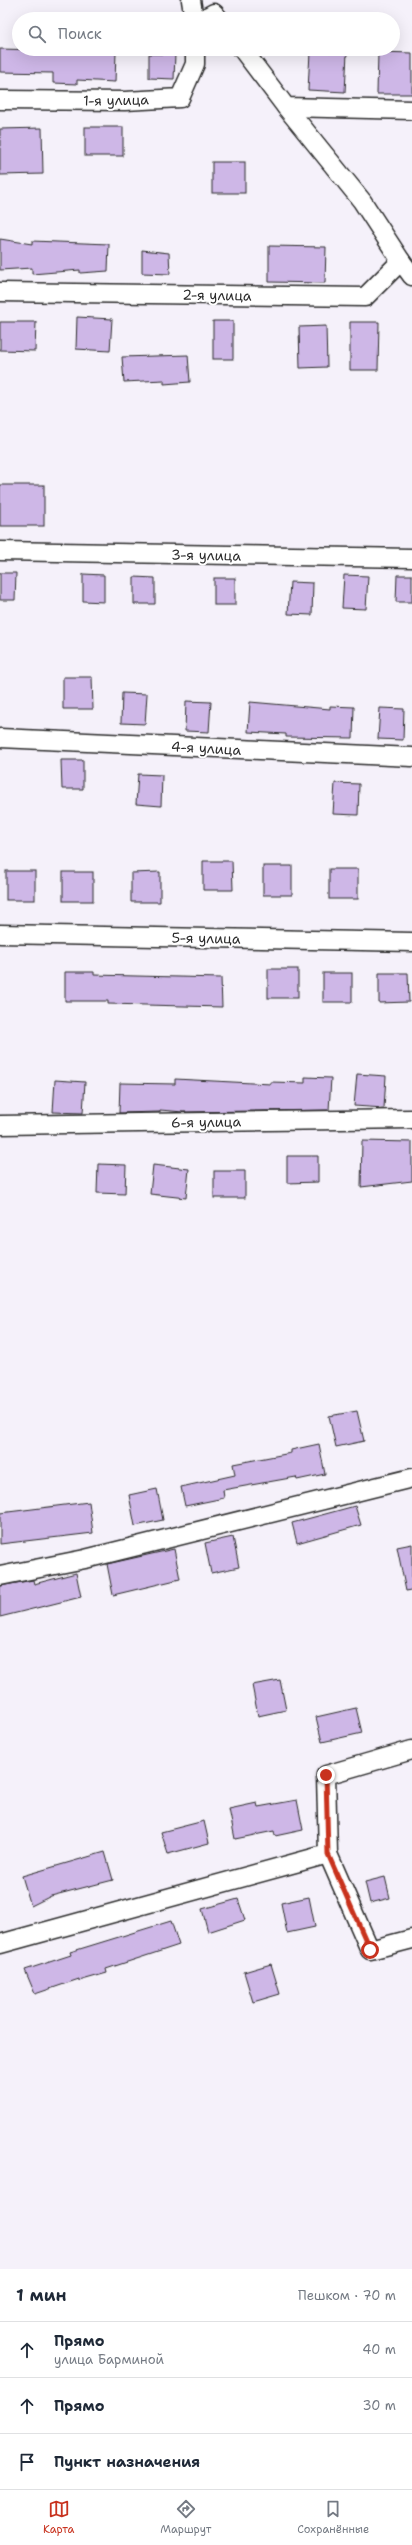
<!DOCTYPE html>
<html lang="ru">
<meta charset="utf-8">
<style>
:root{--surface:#fff;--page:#f6f6f7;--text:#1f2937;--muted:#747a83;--line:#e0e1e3;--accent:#c8321e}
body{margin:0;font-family:"Shantell Sans",sans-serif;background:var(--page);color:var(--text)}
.stop{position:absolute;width:12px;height:12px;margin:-9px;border:3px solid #c8321e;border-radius:50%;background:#fff}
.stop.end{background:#c8321e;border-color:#fff;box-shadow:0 1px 4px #0008}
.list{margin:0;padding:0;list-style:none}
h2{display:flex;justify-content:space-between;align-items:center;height:52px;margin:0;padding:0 16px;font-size:17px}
h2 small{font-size:13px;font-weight:400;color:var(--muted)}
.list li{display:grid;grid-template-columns:26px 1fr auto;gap:12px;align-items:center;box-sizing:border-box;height:56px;padding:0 16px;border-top:1px solid var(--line)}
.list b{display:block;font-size:15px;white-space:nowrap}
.list p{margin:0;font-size:13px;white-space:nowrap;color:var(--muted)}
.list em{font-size:13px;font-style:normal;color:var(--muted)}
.icon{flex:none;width:22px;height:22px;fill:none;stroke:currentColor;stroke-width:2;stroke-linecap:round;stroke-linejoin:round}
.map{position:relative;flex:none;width:412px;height:2269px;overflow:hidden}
.search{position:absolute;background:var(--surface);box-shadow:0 4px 16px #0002;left:12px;right:12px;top:12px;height:44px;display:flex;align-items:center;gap:10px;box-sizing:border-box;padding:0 14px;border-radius:22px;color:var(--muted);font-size:15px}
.sheet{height:220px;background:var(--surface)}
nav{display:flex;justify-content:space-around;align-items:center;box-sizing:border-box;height:56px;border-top:1px solid var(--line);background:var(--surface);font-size:11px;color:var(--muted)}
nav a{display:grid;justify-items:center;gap:2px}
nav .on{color:var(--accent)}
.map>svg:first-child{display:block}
.building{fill:#ceb7e7;stroke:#2b2b2b}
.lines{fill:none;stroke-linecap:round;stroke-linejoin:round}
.street-casing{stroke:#2b2b2b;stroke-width:21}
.street{stroke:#fff;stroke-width:18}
.route{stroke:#c8321e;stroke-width:5}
.labels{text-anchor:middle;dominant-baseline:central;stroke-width:4;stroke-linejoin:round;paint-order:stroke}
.street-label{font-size:14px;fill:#2b2b2b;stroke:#fff}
</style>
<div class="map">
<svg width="412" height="2269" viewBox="0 0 412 2269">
<rect width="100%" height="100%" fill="#f5f1fa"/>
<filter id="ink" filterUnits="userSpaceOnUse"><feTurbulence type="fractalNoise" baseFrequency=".025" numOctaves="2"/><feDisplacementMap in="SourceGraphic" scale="8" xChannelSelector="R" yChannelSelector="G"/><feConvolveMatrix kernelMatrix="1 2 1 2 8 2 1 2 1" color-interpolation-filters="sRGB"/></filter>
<g filter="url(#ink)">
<g class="building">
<polygon points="0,49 116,52 115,82 77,80 77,84 53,83 53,73 0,72"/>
<polygon points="310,52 347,53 345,92 308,90"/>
<polygon points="378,52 412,53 412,94 377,94"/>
<polygon points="149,54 175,54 174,79 149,78"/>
<rect x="85" y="127" width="38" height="29"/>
<polygon points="42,128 43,174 0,175 0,129"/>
<rect x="212" y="162" width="33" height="31"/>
<polygon points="0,239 32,244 32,241 109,244 108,271 80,273 80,270 32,274 32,268 0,270"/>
<polygon points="269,246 326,247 325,283 269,282"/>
<polygon points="142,250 169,253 170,274 142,273"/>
<polygon points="77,317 112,319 110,351 76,349"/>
<rect x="213" y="321" width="20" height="38"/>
<polygon points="0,322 36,322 35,351 0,350"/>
<polygon points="350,322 379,322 378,370 350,370"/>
<polygon points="326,326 327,367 300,368 299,327"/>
<polygon points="188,355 190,382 164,384 164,380 124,382 122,357"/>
<rect x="0" y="485" width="44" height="41"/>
<polygon points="0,573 16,573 15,600 0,600"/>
<polygon points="83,574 104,575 104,602 83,601"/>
<polygon points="344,575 368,576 366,609 342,608"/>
<polygon points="397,575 412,575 412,602 396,602"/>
<polygon points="134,577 155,578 155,604 134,604"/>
<rect x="214" y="578" width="21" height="27"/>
<polygon points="290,582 313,583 312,615 288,614"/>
<polygon points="63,677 92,677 93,709 63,709"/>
<polygon points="122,693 147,694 145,724 121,723"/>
<polygon points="186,701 211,702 209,732 185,731"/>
<polygon points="250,702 330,709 330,706 354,707 353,738 286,737 286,734 248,732"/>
<polygon points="380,708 404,709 403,740 378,739"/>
<polygon points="61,760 83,760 83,789 62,789"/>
<polygon points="138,774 162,775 161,806 136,804"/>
<polygon points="335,783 359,784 358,815 333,814"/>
<polygon points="203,861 232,861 233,890 203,890"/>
<rect x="263" y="866" width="29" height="29"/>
<rect x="329" y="869" width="29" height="30"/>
<rect x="6" y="871" width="29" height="29"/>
<rect x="63" y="872" width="30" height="29"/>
<polygon points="160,872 160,902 131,902 131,873"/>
<rect x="268" y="969" width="30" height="29"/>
<polygon points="65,972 94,972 94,975 221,978 222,1007 108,1004 108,1001 65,1001"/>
<rect x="323" y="973" width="29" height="29"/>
<polygon points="379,973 408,973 409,1002 379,1003"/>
<polygon points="357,1074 386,1076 384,1108 354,1106"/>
<polygon points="305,1077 331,1078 329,1110 183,1112 160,1110 160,1112 119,1113 120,1083 175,1084 175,1079 271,1084 271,1082 305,1083"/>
<polygon points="55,1080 85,1082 83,1113 53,1112"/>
<polygon points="362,1141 412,1142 412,1181 361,1187"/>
<polygon points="287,1156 318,1156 318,1182 287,1183"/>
<polygon points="98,1164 126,1165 125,1194 97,1193"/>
<polygon points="153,1165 189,1169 186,1198 150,1194"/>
<rect x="214" y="1171" width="31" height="27"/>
<polygon points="357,1411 364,1441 336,1447 329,1416"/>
<polygon points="319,1444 325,1474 297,1480 296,1477 223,1490 224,1498 185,1506 181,1487 235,1475 233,1464 291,1453 291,1450"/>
<polygon points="157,1489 163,1520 135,1526 129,1495"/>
<polygon points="89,1502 93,1533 0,1544 0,1513"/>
<polygon points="355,1506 361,1525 297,1543 292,1523"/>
<polygon points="233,1537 239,1567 211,1573 205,1543"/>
<polygon points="412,1544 412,1590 406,1591 397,1547"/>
<polygon points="174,1549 180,1579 113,1595 107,1564"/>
<polygon points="76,1573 81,1597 0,1617 0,1586 33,1580 34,1584"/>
<polygon points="280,1680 286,1710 258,1716 252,1685"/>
<polygon points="356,1708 362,1733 322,1742 316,1717"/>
<polygon points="297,1800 303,1830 275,1836 274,1831 235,1839 229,1809 257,1803 258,1807"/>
<polygon points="204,1821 209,1843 168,1854 161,1832"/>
<polygon points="105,1852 113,1880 51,1896 31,1906 22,1876"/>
<polygon points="385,1877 390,1898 370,1903 365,1882"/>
<polygon points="309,1897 315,1927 287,1933 281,1903"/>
<polygon points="238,1899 245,1920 208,1932 202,1909"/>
<polygon points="171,1921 179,1945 106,1969 107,1973 79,1981 79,1979 35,1994 25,1970 71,1955 70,1952"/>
<polygon points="271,1964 280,1994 253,2002 244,1972"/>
</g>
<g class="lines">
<defs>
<g id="street">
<polyline points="191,0 194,19"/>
<polyline points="203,19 214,13 219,19"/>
<polyline points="242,49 286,107 412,110"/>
<polyline points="0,100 125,101 180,98 195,64 195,49"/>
<polyline points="286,107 362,201 401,261"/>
<polyline points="0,292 365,297 401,261 412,276"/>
<polyline points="0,551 412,558"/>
<polyline points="0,738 412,757"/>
<polyline points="0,934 412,942"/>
<polyline points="0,1125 412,1119"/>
<polyline points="0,1576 85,1559 412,1478"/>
<polyline points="412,1750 326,1775 328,1854 370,1950 412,1939"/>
<polyline points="0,1944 328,1854"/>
</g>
</defs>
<use href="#street" class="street-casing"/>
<use href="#street" class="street"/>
</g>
</g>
<g class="lines" filter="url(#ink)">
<polyline class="route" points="326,1775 328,1854 370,1950"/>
</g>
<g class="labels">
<g class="street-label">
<text transform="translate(116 100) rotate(-1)">1-я улица</text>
<text transform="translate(217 295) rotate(1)">2-я улица</text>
<text transform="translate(206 555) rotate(1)">3-я улица</text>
<text transform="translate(206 748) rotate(3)">4-я улица</text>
<text transform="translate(206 938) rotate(1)">5-я улица</text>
<text transform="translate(206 1122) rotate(-1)">6-я улица</text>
</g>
</g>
</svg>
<div class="stop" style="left:370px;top:1950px"></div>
<div class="stop end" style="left:326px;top:1775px"></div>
<div class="search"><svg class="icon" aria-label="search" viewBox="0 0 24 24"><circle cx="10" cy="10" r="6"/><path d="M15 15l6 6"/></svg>Поиск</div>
</div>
<section class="sheet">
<h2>1 мин<small>Пешком · 70 m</small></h2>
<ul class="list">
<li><svg class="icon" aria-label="ahead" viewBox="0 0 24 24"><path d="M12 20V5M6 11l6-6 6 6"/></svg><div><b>Прямо</b><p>улица Барминой</p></div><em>40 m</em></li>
<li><svg class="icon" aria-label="ahead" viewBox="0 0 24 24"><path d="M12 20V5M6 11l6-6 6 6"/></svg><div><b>Прямо</b></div><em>30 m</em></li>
<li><svg class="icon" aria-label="arrive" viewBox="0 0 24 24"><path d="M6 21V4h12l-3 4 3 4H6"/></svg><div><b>Пункт назначения</b></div></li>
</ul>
</section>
<nav>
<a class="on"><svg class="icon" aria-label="map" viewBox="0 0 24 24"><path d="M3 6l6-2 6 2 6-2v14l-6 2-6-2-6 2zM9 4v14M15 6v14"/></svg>Карта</a>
<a><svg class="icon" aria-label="directions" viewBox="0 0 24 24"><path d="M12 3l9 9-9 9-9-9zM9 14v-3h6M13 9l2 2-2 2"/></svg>Маршрут</a>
<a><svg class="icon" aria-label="saved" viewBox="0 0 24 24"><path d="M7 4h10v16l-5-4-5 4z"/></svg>Сохранённые</a>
</nav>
